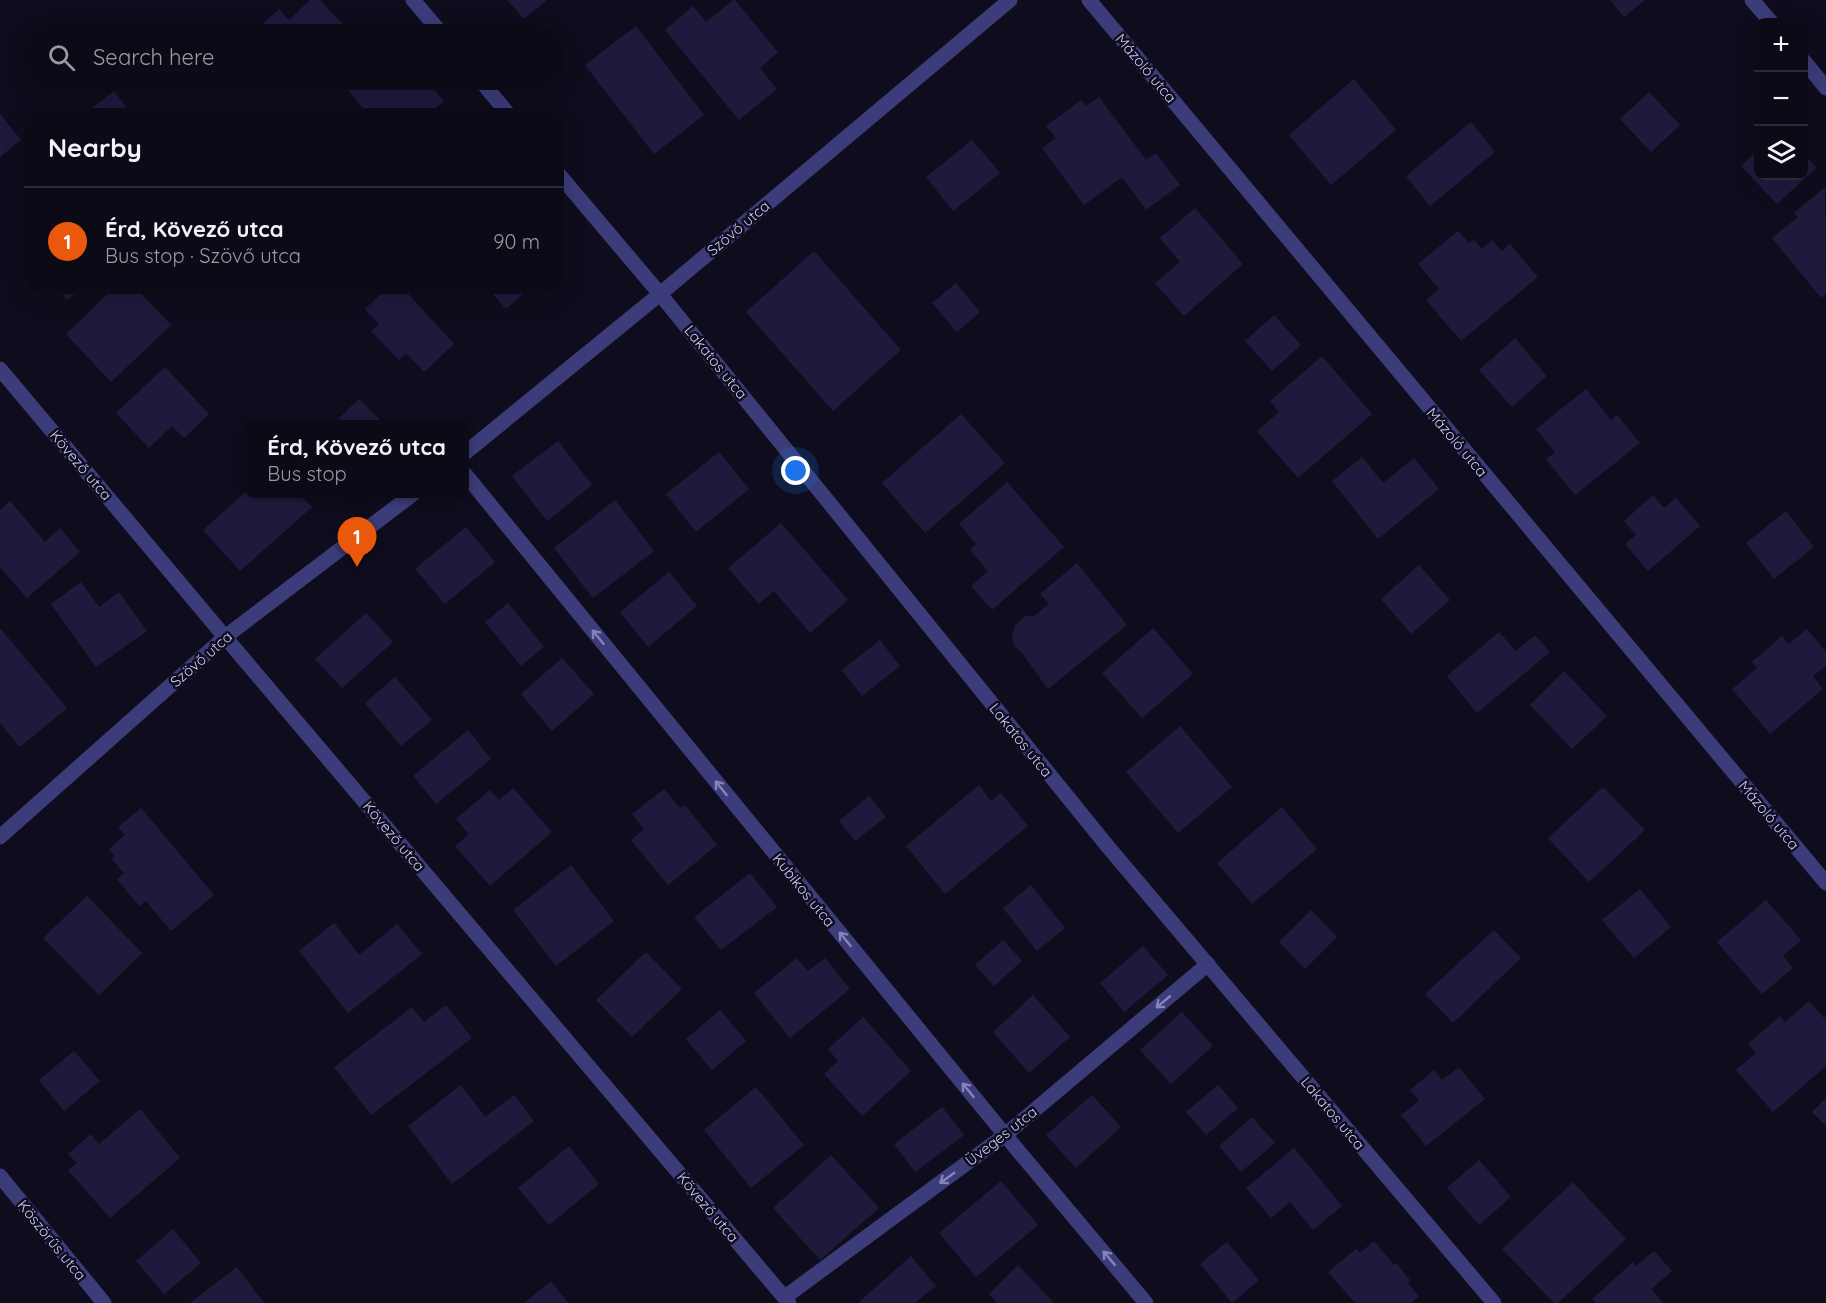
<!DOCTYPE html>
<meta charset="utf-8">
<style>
:root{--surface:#0b0a16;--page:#14131f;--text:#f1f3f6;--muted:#9a9aa1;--line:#2b2b35;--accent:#ea580c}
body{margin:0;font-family:Quicksand,sans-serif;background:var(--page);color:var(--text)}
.controls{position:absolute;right:18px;top:18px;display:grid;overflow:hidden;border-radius:12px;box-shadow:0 6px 24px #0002}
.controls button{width:54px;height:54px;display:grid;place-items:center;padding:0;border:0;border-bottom:2px solid var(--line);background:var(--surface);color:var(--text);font:30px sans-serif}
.you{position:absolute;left:796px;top:471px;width:21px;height:21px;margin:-15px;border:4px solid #fff;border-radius:50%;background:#1a73e8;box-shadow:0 0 0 9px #1a73e833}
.badge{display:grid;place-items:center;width:39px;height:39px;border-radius:50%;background:var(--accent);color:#fff;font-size:20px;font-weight:700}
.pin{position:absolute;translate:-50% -50px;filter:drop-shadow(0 2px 3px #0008)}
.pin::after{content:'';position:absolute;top:32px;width:21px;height:18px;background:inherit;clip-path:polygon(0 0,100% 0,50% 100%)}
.popup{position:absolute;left:244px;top:420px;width:225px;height:78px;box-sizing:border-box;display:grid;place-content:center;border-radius:12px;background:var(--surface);filter:drop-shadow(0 2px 4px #0005);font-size:20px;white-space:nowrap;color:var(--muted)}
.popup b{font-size:22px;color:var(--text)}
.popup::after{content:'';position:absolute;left:50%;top:100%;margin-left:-12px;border:12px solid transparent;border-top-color:var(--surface)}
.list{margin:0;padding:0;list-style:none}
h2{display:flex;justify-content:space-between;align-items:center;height:78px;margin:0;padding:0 24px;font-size:26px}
h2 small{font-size:20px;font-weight:400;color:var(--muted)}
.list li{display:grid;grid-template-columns:39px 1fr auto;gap:18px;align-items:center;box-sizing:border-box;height:108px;padding:0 24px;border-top:2px solid var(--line)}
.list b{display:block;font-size:22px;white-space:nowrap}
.list p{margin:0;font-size:20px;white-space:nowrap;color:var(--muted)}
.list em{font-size:20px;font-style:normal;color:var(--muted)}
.icon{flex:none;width:33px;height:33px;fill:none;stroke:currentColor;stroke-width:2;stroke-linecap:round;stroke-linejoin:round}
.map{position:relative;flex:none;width:1826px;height:1303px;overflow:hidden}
.search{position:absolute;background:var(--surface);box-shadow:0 6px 24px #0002;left:24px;top:24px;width:540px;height:66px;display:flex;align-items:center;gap:15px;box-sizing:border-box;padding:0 21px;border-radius:33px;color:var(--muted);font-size:22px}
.panel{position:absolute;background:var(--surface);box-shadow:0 6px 24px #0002;left:24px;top:108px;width:540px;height:186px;border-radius:24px}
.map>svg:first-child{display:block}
.building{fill:#1f1a3c}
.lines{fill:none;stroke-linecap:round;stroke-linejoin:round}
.minor{stroke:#3b3c79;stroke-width:15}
.tertiary{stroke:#3b3c79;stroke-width:15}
.oneway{stroke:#8484ba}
.labels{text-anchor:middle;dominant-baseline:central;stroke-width:5;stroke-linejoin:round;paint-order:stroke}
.street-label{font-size:15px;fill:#ceccfc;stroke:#0f0d1d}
</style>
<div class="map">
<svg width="1826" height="1303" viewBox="0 0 1826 1303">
<rect width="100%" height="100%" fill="#0f0d1d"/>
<g class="building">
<polygon points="310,0 320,0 349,31 345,34 253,33 279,9 289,20"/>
<polygon points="507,0 547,0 524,19"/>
<polygon points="733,0 735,0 778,52 760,68 777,89 739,120 665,30 693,6 706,22"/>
<polygon points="1610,0 1645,0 1624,17"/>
<polygon points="636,26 704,115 654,154 585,65"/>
<polygon points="1354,79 1396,130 1331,185 1289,135"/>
<polygon points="345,80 426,80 444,101 426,116 369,116 342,82"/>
<polygon points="114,91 133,116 82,116"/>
<polygon points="1649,92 1680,125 1651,152 1620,119"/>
<polygon points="1099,97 1146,160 1156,153 1180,185 1146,210 1122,177 1084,205 1042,148 1056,138 1046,126 1081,100 1086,106"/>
<polygon points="0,114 21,140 0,157"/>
<polygon points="1471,122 1495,152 1430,206 1406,176"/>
<polygon points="972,140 1000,173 953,211 926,177"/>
<polygon points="1758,150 1758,176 1804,176 1804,153 1816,168 1777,204 1741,166"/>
<polygon points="1825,187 1826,294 1821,298 1772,238 1798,217 1794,213"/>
<polygon points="1195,208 1243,264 1184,316 1155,283 1180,262 1160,238"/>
<polygon points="1458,231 1469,243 1474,240 1482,249 1492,240 1502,251 1510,244 1538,277 1461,341 1426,300 1439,289 1418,264"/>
<polygon points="814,251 901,350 833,411 746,312"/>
<polygon points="956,283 980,312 957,332 932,303"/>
<polygon points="56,286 84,286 67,300"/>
<polygon points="116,286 134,286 171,325 111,382 66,334"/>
<polygon points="389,286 401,286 454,344 424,372 406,353 399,360 371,331 379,324 365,309"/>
<polygon points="486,286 532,286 506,309"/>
<polygon points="1274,315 1301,345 1272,371 1245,341"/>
<polygon points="1515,338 1547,376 1512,407 1479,370"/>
<polygon points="1322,356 1372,414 1298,478 1257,431 1279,412 1270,401"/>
<polygon points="165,367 209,414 184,438 172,426 149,448 116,413"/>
<polygon points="1586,389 1611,420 1617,415 1640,443 1575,495 1546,459 1555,452 1536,429"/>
<polygon points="359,399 384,424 333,424"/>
<polygon points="961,414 1005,463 925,533 882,483"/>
<polygon points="558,441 592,485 547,521 512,476"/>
<polygon points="719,452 749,489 696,532 666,494"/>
<polygon points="1362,457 1383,483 1414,458 1439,489 1378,539 1332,481"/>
<polygon points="1007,482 1064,547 992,610 971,586 988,571 970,550 976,544 959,524"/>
<polygon points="249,489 249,494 299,494 312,507 240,571 203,530"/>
<polygon points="1653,495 1664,508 1676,498 1700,526 1648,571 1625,544 1636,535 1624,521"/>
<polygon points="615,500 654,551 593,598 554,548"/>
<polygon points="10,501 45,542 60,528 80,552 27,598 0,567 0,510"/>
<polygon points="1786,511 1814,547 1774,579 1746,543"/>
<polygon points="781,523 848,600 810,633 774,591 759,604 728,568"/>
<polygon points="466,527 495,562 445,604 415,569"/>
<polygon points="1077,563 1127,625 1048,689 1022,653 1014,645 1012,635 1015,626 1022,619 1026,616 1034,616 1049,604 1040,594"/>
<polygon points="1419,565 1450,600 1411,634 1381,599"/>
<polygon points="669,572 697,606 648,647 620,612"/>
<polygon points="81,582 99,607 119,592 147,631 96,667 51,604"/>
<polygon points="508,603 544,647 521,666 485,622"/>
<polygon points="366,613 393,642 342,688 315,659"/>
<polygon points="0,628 67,708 20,747 0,723"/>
<polygon points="1153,628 1193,674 1142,718 1102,673"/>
<polygon points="1807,629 1826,652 1826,666 1813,676 1823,689 1770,734 1732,689 1757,668 1752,662 1782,636 1789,644"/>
<polygon points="1499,632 1516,651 1535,635 1550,652 1477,713 1447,676"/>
<polygon points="880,640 900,666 862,696 842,670"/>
<polygon points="562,658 594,694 552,731 521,694"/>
<polygon points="1564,671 1607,716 1572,749 1530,705"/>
<polygon points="395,677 432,720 401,746 365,703"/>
<polygon points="1180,726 1232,787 1178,833 1126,772"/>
<polygon points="468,730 491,759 436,804 413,776"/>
<polygon points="979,785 991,801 1001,793 1028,826 945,894 906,846"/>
<polygon points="1603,787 1645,830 1589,882 1548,838"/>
<polygon points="513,788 552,832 490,886 455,846 469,834 456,819 490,790 499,800"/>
<polygon points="664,789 680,808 685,805 717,845 668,885 631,840 644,829 632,814"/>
<polygon points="869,796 886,817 855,841 839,821"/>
<polygon points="1282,807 1317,849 1252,904 1217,863"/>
<polygon points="141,808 214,895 171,931 146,901 139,906 117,879 124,873 112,859 115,856 109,849 125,835 118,827"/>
<polygon points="571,865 614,921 556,966 513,910"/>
<polygon points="750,873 777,907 721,950 694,917"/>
<polygon points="1031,885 1065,928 1037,951 1003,908"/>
<polygon points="1640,889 1671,927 1634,958 1602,920"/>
<polygon points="87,896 142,953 99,995 43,938"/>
<polygon points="1766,900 1801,940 1783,956 1793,968 1762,994 1717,942"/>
<polygon points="1311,910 1337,937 1305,969 1279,942"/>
<polygon points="334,923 359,955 397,924 422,954 348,1013 299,951"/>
<polygon points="1494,930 1521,958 1453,1023 1425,994"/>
<polygon points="1003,940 1022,961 994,986 975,965"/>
<polygon points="1143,946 1168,975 1124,1012 1100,983"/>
<polygon points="646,952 682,989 632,1037 596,1000"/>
<polygon points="797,958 808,971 825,958 850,989 790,1038 754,993"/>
<polygon points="1033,995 1070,1037 1029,1073 993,1032"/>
<polygon points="1809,1001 1824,1018 1826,1016 1826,1066 1773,1112 1736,1070 1756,1053 1748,1044 1780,1016 1785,1022"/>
<polygon points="446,1005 472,1038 371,1115 334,1067 412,1007 424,1022"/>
<polygon points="720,1010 746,1041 712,1070 686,1039"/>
<polygon points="1182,1012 1213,1046 1171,1084 1140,1050"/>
<polygon points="863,1017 911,1071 862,1116 824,1074 838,1061 828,1049"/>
<polygon points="74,1051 100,1081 64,1111 39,1080"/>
<polygon points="1459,1067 1485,1099 1426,1146 1401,1115 1419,1101 1410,1090 1434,1070 1442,1080"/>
<polygon points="461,1085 485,1117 514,1095 534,1121 452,1184 408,1126"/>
<polygon points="1218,1085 1238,1108 1206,1135 1186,1112"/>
<polygon points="756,1087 804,1145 751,1188 704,1130"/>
<polygon points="1092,1095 1121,1127 1076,1168 1046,1135"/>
<polygon points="1826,1098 1826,1126 1812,1112"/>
<polygon points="942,1107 964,1135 915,1172 894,1144"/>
<polygon points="140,1109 180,1158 110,1218 68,1170 77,1163 68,1154 91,1134 99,1144"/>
<polygon points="1252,1117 1275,1143 1241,1172 1219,1146"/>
<polygon points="569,1146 599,1184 549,1225 518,1188"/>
<polygon points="1294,1148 1342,1206 1313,1230 1290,1202 1271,1218 1246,1188"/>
<polygon points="831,1155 879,1208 820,1260 773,1208"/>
<polygon points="1479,1160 1511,1197 1479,1225 1447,1188"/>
<polygon points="1001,1181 1038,1225 976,1277 939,1233"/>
<polygon points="1573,1182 1626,1239 1558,1303 1554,1303 1502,1249"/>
<polygon points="173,1229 201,1263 164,1294 136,1261"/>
<polygon points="1374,1241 1394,1265 1396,1263 1410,1280 1408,1283 1419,1296 1411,1303 1355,1303 1328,1272 1356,1249 1360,1253"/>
<polygon points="1227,1242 1259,1280 1232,1303 1200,1264"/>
<polygon points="1654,1251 1672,1271 1651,1289 1663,1303 1596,1303 1592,1299 1633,1262 1636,1266"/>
<polygon points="911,1256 936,1286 915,1303 858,1303"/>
<polygon points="1018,1265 1054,1303 997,1303 989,1294"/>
<polygon points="237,1267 264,1303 190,1303"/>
<polygon points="551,1281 568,1303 524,1303"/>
</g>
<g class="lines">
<g class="minor">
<polyline points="413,0 442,34"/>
<polyline points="1089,0 1826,883"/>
<polyline points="1752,0 1771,22"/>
<polyline points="1804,61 1826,88"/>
<polyline points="480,80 510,116"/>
<polyline points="556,171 660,294 1109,848 1494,1303"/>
<polyline points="0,369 225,637 789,1303"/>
<polyline points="465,474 1005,1135 1146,1303"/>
<polyline points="0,1176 104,1303"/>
<polyline points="785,1297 1005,1135 1208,964"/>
</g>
<g class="tertiary">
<polyline points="465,453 660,294 1010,0"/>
<polyline points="0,837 225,637 413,494"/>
</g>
</g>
<defs><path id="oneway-shaft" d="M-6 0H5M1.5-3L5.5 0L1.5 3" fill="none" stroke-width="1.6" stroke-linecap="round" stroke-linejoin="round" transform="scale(1.5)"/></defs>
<g class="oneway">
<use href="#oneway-shaft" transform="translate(598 637) rotate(-129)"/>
<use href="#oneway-shaft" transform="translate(721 788) rotate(-129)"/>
<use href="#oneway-shaft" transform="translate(845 939) rotate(-129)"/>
<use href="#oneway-shaft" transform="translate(1163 1002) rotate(140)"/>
<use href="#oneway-shaft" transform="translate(968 1090) rotate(-129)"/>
<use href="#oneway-shaft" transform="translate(947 1178) rotate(144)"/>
<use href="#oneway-shaft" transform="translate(1109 1258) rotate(-130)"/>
</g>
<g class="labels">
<g class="street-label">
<text transform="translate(1146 68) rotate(50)">Mázoló utca</text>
<text transform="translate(738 228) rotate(-40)">Szövő utca</text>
<text transform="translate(716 362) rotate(51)">Lakatos utca</text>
<text transform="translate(1457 442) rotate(50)">Mázoló utca</text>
<text transform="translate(81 465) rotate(50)">Kövező utca</text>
<text transform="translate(201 659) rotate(-41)">Szövő utca</text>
<text transform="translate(1021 740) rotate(51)">Lakatos utca</text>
<text transform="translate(1769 815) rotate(50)">Mázoló utca</text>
<text transform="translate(394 836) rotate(50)">Kövező utca</text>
<text transform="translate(804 890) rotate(51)">Kubikos utca</text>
<text transform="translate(1333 1113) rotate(50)">Lakatos utca</text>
<text transform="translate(1001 1136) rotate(-38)">Üveges utca</text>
<text transform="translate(708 1207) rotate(50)">Kövező utca</text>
<text transform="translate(52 1240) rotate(51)">Köszörűs utca</text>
</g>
</g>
</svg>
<div class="controls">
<button>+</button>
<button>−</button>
<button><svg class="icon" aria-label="layers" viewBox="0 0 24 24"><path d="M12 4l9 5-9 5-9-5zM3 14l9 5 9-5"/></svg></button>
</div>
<div class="you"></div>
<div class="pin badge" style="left:357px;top:567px">1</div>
<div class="popup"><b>Érd, Kövező utca</b>Bus stop</div>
<div class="search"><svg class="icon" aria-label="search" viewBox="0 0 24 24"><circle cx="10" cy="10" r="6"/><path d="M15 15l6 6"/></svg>Search here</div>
<section class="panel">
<h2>Nearby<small></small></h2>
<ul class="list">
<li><span class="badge">1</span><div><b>Érd, Kövező utca</b><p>Bus stop · Szövő utca</p></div><em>90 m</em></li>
</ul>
</section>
</div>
